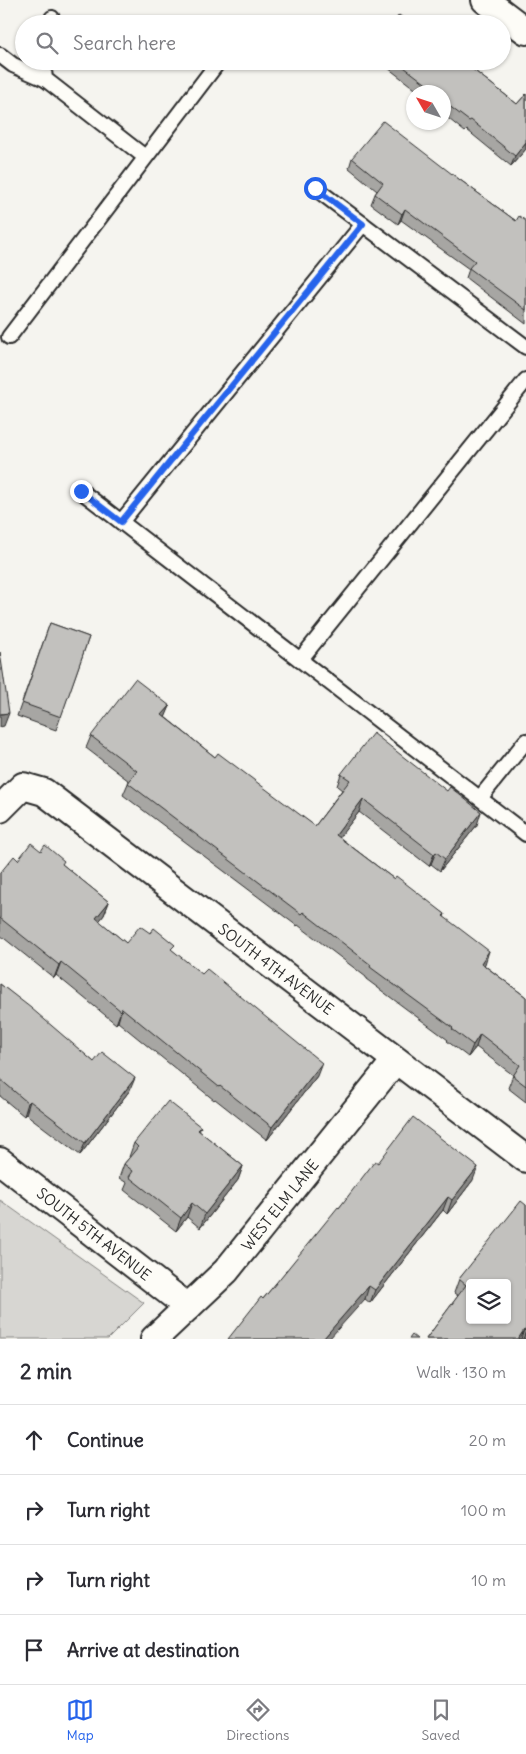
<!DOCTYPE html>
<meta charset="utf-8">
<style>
:root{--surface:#fff;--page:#f2f2f3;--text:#2b2b33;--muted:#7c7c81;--line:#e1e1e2;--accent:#2563eb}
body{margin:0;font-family:Delius,sans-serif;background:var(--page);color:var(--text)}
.controls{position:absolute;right:15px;bottom:15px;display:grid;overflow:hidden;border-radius:5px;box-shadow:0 1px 4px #0004}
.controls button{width:45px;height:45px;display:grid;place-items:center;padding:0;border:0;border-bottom:1px solid var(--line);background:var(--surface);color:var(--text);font:25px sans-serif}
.compass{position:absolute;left:406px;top:85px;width:45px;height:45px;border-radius:50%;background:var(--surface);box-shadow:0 1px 4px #0004;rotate:309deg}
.stop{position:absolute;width:15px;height:15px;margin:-11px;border:4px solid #2563eb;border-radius:50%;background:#fff}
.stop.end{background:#2563eb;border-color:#fff;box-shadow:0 1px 5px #0008}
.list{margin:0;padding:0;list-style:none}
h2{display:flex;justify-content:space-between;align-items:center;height:65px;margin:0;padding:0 20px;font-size:21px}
h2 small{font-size:16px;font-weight:400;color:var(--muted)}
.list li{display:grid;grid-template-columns:32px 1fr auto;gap:15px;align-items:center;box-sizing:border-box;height:70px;padding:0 20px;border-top:1px solid var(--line)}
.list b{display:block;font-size:19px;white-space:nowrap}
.list em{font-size:16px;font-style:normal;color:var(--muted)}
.icon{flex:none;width:28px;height:28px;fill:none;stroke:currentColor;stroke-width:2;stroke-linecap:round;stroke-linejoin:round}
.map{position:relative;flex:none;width:526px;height:1339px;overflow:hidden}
.search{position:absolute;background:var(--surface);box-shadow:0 1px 4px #0004;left:15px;right:15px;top:15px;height:55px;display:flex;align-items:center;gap:12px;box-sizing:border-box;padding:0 18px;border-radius:28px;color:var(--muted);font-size:19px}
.sheet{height:345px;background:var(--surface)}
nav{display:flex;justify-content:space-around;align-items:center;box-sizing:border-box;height:70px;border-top:1px solid var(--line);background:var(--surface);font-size:14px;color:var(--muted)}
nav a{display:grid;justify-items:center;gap:2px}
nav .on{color:var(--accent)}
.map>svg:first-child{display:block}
.green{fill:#d7d6d2;stroke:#81807e}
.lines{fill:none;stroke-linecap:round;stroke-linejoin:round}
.lane-casing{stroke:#2b2b2b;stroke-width:18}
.street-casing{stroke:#2b2b2b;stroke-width:30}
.lane{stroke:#fdfcf7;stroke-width:14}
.street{stroke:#fdfcf7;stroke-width:26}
.wall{fill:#a7a6a3;stroke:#2b2b2b}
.shaded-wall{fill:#888785;stroke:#2b2b2b}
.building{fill:#c2c1be;stroke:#2b2b2b;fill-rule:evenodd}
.route{stroke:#2563eb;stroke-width:6}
.labels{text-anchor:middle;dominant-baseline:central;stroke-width:4;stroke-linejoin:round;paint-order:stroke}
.street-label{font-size:15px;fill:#2b2b2b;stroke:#fdfcf7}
</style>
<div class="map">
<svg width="526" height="1339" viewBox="0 0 526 1339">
<rect width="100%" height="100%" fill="#f5f4ef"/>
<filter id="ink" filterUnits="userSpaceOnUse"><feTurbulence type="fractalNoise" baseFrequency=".02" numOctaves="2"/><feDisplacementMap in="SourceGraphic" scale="10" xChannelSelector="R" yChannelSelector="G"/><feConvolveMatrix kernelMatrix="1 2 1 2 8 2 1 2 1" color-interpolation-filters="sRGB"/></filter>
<g filter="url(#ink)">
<polygon class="green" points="0,1200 144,1303 108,1339 0,1339"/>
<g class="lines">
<defs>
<g id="lane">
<polyline points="51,24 52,18"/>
<polyline points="0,55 13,65 45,79"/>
<polyline points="43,61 45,79 145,157"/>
<polyline points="315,188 526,347"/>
<polyline points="9,337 219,61"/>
<polyline points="81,491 526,834"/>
<polyline points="121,522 363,224"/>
<polyline points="300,660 526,380"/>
<polyline points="480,798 526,741"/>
</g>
<g id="street">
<polyline points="485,0 526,31"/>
<polyline points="0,809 23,786 44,792 526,1159"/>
<polyline points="0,1161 188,1307"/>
<polyline points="154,1339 226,1271 395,1061"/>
</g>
</defs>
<use href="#lane" class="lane-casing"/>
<use href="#street" class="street-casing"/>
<use href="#lane" class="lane"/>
<use href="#street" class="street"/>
</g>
<g class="wall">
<polygon points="379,61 462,61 517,104 526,94 526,149 511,166 467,130 465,132 444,115 444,92 419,92"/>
<polygon points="352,158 452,174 516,221 526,221 526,324 466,278 469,269 401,220 398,224 371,204 375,194 377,191 349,168"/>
<polygon points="50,623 89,637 56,730 17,716"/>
<polygon points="170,706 165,717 215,757 315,826 342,790 337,786 341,774 477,825 440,871 431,864 429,866 359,812 339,837 394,879 445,914 444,917 485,964 484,965 526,997 526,1102 508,1088 513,1075 476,1047 468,1057 447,1041 448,1040 366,979 366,977 298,925 297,926 123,795 129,781 86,748 91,736"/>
<polygon points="18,860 63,865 109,902 104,915 99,921 126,943 173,951 317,1076 267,1140 215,1099 214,1100 118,1022 116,1024 56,975 54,978 0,935 0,873"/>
<polygon points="0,984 94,1062 130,1090 80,1155 26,1114 24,1116 0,1096"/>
<polygon points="201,1127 199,1131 243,1166 238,1180 200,1228 187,1217 176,1231 124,1190 127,1183 119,1178 124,1164 130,1157 129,1157 134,1143"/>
<polygon points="378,1163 473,1180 447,1214 443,1210 370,1303 365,1299 263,1299 339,1208"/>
<polygon points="526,1205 526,1339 426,1339 458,1296 454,1293 459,1279"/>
</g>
<g class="shaded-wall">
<polygon points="526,142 526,149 511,166 515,156"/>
<polygon points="405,209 401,220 398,224 402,214"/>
<polygon points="170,706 165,718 162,715"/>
<polygon points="9,713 4,726 0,727 0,714"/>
<polygon points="363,799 359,812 332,847 336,835"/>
<polygon points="481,812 477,825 440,871 445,859"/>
<polygon points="436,852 431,864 429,866 434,854"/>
<polygon points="109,902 104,915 91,932 96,918"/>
<polygon points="489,951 485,964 476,975 481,963"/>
<polygon points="61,962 56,975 54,978 59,965"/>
<polygon points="122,1008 118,1022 116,1024 121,1011"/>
<polygon points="480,1034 476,1047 468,1057 473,1045"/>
<polygon points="322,1063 317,1076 267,1140 272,1127"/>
<polygon points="135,1078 130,1090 80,1155 85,1143"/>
<polygon points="30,1101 26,1114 24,1116 28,1103"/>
<polygon points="243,1166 238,1180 200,1228 205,1214"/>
<polygon points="478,1167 473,1180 447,1214 452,1200"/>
<polygon points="448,1197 443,1210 370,1303 375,1290"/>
<polygon points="192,1203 187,1217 176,1231 181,1218"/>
<polygon points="369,1286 365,1299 329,1339 323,1339"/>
<polygon points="524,1330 521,1339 518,1339"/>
<polygon points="526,1331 526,1339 523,1339"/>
</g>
<g class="building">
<polygon points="399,15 411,24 392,24"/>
<polygon points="396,61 462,61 517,104 526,94 526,142 515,156 471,120 469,121 444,102 444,92 431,92 433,89"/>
<polygon points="383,121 452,174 516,221 519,216 526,221 526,310 469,268 475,261 405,209 402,214 375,194 383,183 352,158"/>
<polygon points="50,623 89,637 61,717 22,703"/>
<polygon points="0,652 9,713 0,714"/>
<polygon points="135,679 170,706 162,715 215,757 218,753 315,826 350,780 341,774 373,733 447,791 450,787 481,812 445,859 436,852 434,854 363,799 336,835 394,879 396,876 445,914 443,916 489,951 481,963 526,997 526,1086 513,1076 520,1065 480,1034 473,1045 452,1029 453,1028 370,967 371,965 303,912 301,914 128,783 137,771 91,736"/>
<polygon points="31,843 41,851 45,845 64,861 62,864 109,902 96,918 126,943 140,926 150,933 154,928 175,945 171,949 202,974 207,969 322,1063 272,1127 220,1086 219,1087 122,1008 121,1011 61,962 59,965 0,918 0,873 14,856 18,860"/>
<polygon points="0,984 31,1008 94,1062 102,1052 135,1078 85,1143 30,1101 28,1103 0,1079"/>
<polygon points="168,1101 201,1127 198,1130 243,1166 205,1214 192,1203 181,1218 129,1177 133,1171 124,1164 138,1147 134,1143"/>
<polygon points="413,1117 478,1167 452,1200 448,1197 375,1290 369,1286 323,1339 228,1339 261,1297 263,1299 338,1207 339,1208 375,1161 378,1163"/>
<path d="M 521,1201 L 526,1205 L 526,1331 L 524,1330 L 518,1339 L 426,1339 L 466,1285 L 459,1279 ZM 470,1283 L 507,1283 L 507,1320 L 470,1320 Z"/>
<polygon points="412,1335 417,1339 409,1339"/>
</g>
</g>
<g class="lines" filter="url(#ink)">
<polyline class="route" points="81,491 121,522 363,224 315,188"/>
</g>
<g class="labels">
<g class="street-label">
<text transform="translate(276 969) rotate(37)">SOUTH 4TH AVENUE</text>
<text transform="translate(280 1205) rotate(-51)">WEST ELM LANE</text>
<text transform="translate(94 1234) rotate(38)">SOUTH 5TH AVENUE</text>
</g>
</g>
</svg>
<div class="controls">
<button><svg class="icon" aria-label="layers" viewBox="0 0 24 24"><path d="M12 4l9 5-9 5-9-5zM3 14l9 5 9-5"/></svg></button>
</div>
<svg class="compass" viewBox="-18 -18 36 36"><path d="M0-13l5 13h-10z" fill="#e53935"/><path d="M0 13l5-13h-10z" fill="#7c7c81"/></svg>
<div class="stop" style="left:315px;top:188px"></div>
<div class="stop end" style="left:81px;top:491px"></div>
<div class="search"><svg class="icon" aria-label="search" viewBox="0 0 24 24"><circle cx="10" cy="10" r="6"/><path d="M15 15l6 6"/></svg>Search here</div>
</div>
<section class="sheet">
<h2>2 min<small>Walk · 130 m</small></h2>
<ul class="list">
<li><svg class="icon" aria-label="ahead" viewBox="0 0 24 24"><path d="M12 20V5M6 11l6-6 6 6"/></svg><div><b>Continue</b></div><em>20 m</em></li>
<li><svg class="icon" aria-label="right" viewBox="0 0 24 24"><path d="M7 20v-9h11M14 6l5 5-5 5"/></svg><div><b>Turn right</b></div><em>100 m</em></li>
<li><svg class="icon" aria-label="right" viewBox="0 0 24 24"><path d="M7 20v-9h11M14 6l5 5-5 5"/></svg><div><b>Turn right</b></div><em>10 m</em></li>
<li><svg class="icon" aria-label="arrive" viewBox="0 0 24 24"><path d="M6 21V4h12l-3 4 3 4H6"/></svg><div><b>Arrive at destination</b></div></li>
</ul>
</section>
<nav>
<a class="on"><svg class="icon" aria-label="map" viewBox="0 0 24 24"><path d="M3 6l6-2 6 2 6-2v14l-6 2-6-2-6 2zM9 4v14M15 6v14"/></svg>Map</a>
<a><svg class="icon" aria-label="directions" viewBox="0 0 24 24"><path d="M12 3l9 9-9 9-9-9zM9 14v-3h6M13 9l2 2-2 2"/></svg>Directions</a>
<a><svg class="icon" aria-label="saved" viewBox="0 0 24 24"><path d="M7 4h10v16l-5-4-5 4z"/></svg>Saved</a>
</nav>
